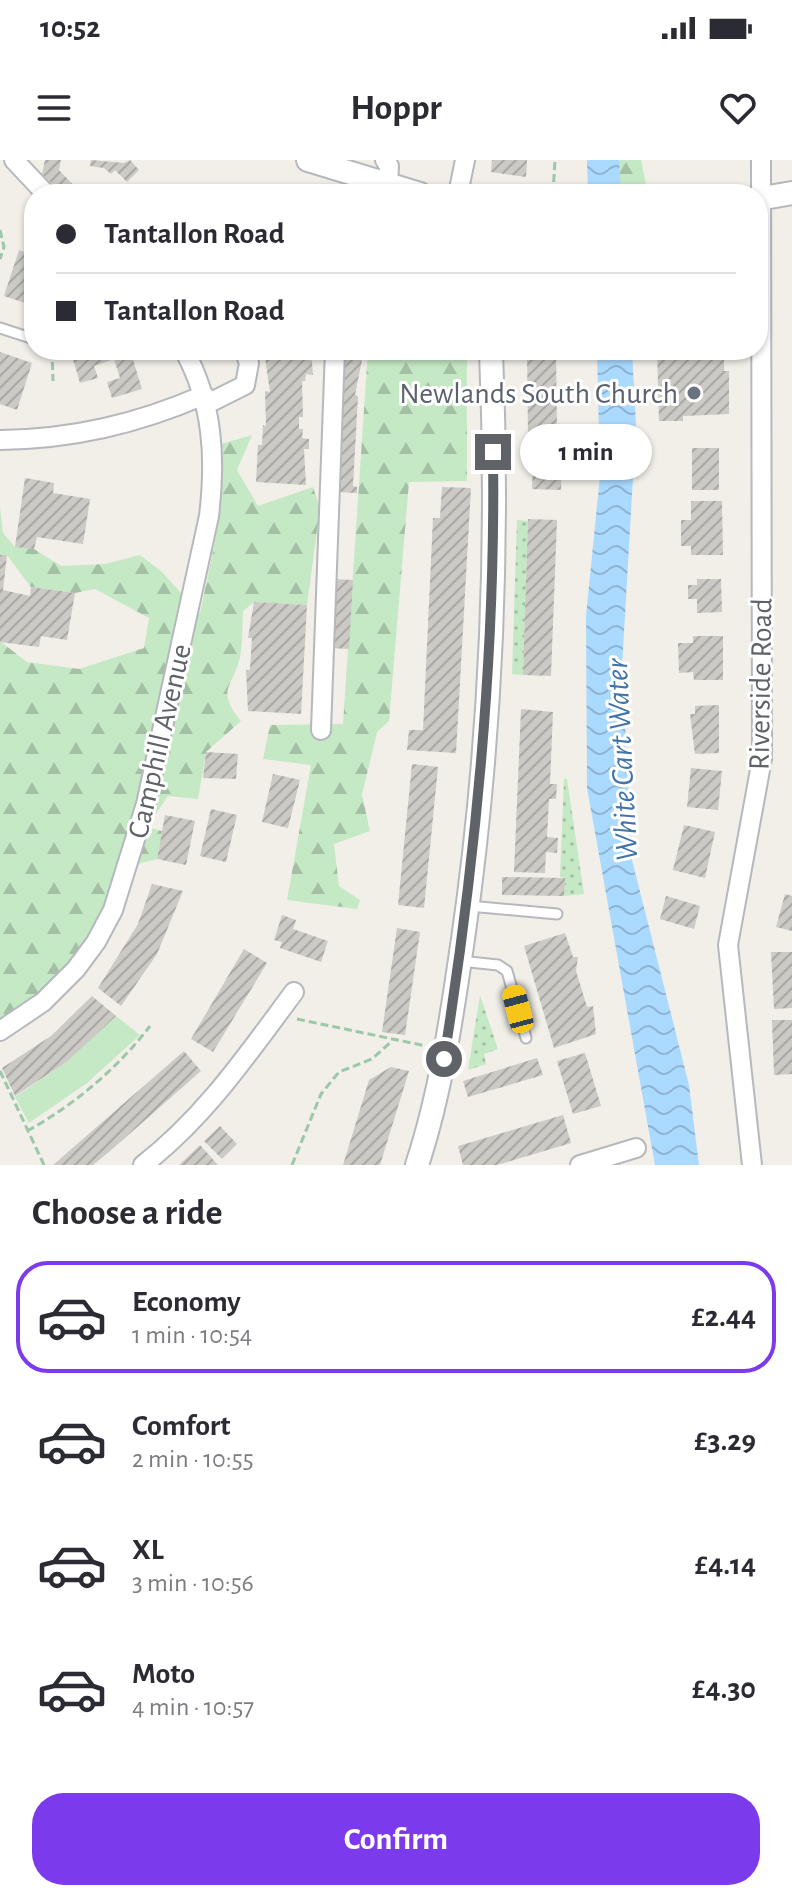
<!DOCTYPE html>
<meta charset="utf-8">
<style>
body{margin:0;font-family:"Alegreya Sans",sans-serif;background:#f2f2f3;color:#2b2b33;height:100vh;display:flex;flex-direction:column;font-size:30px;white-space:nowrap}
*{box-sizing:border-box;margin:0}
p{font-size:26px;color:#7c7c81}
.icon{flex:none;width:44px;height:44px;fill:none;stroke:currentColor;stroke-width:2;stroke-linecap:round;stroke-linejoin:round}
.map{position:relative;height:1005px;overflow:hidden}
.panel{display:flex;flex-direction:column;background:#fff;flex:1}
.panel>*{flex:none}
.hud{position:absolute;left:24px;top:24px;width:744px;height:176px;border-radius:32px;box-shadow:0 2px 6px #0004;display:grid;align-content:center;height:176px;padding:0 32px;background:#fff}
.end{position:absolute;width:36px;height:36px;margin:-18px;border:10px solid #5f6368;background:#fff;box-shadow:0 0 0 4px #fff}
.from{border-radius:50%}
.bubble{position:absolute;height:56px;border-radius:28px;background:#fff;box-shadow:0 2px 6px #0004;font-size:26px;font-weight:700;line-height:56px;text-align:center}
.car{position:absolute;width:24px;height:48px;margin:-24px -12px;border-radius:10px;box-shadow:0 0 6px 2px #0007;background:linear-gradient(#f5c518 24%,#345 0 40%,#f5c518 0 76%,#345 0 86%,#f5c518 0)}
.hud b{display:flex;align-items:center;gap:28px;height:76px;font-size:30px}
.hud b+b{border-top:2px solid #e1e1e2}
.hud i{width:20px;height:20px;background:#2b2b33}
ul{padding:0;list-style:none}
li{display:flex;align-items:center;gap:24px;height:112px;margin:0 16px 12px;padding:0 16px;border:4px solid transparent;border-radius:32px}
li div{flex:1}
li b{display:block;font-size:30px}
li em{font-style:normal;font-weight:700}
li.active{border-color:#7c3aed}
li>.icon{width:72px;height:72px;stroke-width:1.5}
h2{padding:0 32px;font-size:36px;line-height:96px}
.primary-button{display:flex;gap:16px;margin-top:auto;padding:16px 32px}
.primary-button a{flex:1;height:92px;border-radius:32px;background:#7c3aed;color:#fff;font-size:32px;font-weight:700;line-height:92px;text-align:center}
.status{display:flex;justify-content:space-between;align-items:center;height:56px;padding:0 40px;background:#fff;direction:ltr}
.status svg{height:22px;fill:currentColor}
header{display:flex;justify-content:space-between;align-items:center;height:104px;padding:0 32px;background:#fff;font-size:36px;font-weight:700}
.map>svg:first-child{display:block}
.grass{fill:url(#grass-dots)}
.forest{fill:url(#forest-firs)}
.garden{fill:#c5e8c5}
.water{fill:url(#water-waves)}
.building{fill:url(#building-hatch)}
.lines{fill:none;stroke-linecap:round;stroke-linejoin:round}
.service-casing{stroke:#b5b8bc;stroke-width:13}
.minor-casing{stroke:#b5b8bc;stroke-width:22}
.tertiary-casing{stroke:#b5b8bc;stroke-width:26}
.path{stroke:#9cc7a9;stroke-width:3;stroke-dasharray:8 4;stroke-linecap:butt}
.service{stroke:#fff;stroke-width:9}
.minor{stroke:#fff;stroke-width:18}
.tertiary{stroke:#fff;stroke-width:22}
.route{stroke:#5f6368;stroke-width:10}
.worship-dot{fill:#6b7280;stroke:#fff;stroke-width:3}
.labels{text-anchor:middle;stroke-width:6;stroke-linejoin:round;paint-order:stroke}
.worship-label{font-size:30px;fill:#5b616d;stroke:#fff;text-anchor:end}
.street-label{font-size:30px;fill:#5f6368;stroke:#fff}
.water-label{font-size:32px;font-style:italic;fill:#4174aa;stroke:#fff}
</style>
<div class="status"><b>10:52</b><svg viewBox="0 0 49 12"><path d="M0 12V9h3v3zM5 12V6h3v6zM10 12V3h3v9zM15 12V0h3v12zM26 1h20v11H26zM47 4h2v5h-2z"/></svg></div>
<header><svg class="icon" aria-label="menu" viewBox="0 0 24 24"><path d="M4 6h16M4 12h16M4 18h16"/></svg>Hoppr<svg class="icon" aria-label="heart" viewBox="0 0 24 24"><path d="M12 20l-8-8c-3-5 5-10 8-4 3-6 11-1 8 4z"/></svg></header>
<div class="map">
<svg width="792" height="1005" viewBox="0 0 792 1005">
<defs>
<pattern id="grass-dots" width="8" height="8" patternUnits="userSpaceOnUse" patternTransform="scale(2)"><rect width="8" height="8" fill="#c5e8c5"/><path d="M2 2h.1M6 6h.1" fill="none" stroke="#a3c0a4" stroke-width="1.8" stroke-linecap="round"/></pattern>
<pattern id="forest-firs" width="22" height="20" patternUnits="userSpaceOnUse" patternTransform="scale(2)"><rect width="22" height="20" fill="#c5e8c5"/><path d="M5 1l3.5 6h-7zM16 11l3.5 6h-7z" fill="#a3c0a4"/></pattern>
<pattern id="water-waves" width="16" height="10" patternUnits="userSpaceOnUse" patternTransform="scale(2)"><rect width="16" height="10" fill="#aadaff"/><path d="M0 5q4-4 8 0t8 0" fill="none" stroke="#8eb4d2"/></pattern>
<pattern id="building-hatch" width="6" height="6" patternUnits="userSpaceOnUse" patternTransform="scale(2)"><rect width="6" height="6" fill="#cccac5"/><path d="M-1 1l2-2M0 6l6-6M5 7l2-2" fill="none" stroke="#a9a8a4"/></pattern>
</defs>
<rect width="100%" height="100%" fill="#f1efe8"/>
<path class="grass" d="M517,360l11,1 -5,154 -11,-1z
M564,619h3l17,115 -20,2 1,-18 -5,-1z
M480,835l18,54 -14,5 2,10 -18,6z"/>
<path class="forest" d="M610,0h31l7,34h-31z
M368,190h99v131l-58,1 -20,239 -12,11 -15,63 8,36 -36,13 5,42 21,14 -3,9 -70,-9 24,-135 -48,-6 7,-34 73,-1z
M252,275l-15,35 21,36 55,-19 7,21 -13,97 -53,-3 -11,9c-1,15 0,31 -3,46 -7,31 -25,32 1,64l-35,31 -8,47 -30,-3 -21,31 15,4 -5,28 -32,8c-31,62 -58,122 -125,153v-397l1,19 26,20 52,7 65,-21 5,-30 -54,-29 -20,4 -44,-6 -24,-32h-7v-48l3,26 12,14 19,2 27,17 44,-2 35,-9 22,17 38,42 15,-73 6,-97z"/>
<path class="garden" d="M116,856l24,19 -53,48 -58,40 -14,-26 53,-36z"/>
<path class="water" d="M587,0h32l2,34h-33z
M597,190h35l4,75 -14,242 10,193 57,225 10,80h-44l-68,-377 -1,-172 14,-140z"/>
<path class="building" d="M45,0h16l-2,10 23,24h-20l-20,-20z
M91,0l33,3 6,-3 9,10 -12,12 -12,-12 -4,4 -7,-6 -14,-2z
M492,0h35l-1,17 -35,-5z
M19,90l15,6v50l-30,-10z
M91,190h39l12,39 -30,9 -5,-16 13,-4 -6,-19 -20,7 4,12 -18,5 -8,-27z
M264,190h47l2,25 -7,-1 -1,7h-3l1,36h-4v12h4l-1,9 7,1v10h-5l2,36 -50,-3 2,-37h4l1,-20 3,1 -1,-35 5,1z
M345,190h19l-9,45 3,1 -5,90 4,1v6l-22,-1z
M527,190h29l1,85 6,1 -2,54 -29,-1 2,-54 -6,-1z
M657,190h67v21h5v43l-46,2v5h-24z
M0,192l32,11 -15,47 -17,-6z
M692,288h27v42h-27z
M25,318l29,5 -1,10 37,6 -7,45 -46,-7 -3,12 -19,-2z
M442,327l29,1 -15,265 -49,-3 2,-20h14l10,-212h7z
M691,341h31l1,54h-32v-9h-10v-26h10z
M528,359l29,1 -6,156 -28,-1z
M0,395h7l-4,35 27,6 1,-9 44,6 -8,47 -26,-4 -2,11 -39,-5z
M335,419l18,1 -4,69 -18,-1z
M697,419h24l1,33 -25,1v-14h-9v-14h9z
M254,442l53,3 -6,109 -53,-3 -2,-41h4l2,-32h-4z
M693,476h30v44h-29l-1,-8 -14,1 -1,-30h15z
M719,545v48l-24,1 -5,-40h5v-8z
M521,549l32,3 -3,72h7l-1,15h-7l-2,38 11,1 -1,15 -11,-1 -1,21 -31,-1z
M206,592l32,2 -2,25 -33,-1z
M412,604l26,3 -14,141 -26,-3z
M691,608l31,3 -4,39 -31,-3z
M273,614l27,6 -12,48 -26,-6z
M211,649l26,6 -11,47 -26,-6z
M165,655l30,6 -9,44 -29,-6z
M684,665l31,7 -10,46 -32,-8z
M502,717l63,1 -1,18 -62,-1z
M152,724l31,7 -26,63 -36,52 -23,-18 40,-64z
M785,734l7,2v35l-16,-4z
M666,736l34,10 -6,23 -34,-10z
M282,755l14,5 -3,9 35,12 -7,21 -41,-14 2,-6 -8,-2z
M397,768l23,4 -15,103 -23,-3z
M565,773l8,24h5l-2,14 11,36 6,-1 3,28 -42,14 -30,-102z
M244,789l23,14 -54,89 -22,-13z
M771,792h21v56l-18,1z
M92,836l24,20 -48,45 -53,35 -13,-28 49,-32z
M772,860h20v54l-18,1z
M184,891l17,20 -91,80 -17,14h-40z
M585,893l16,53 -28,8 -16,-53z
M537,898l6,17 -75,22 -5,-16z
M391,907l18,4 -29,94h-37l26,-85z
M563,955l8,28 -74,22h-34l-5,-19z
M220,966l17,18 -15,15 -18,-18z
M200,985l18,20h-39z"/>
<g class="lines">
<g class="service-casing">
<path id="service" d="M0,168l34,11
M469,746l88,8
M460,801l38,4 9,6 19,67"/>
</g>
<g class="minor-casing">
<path id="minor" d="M14,0l32,34
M385,0l4,6 -1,18
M458,34l7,-34
M207,244l38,-19 4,-22 -5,-13
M0,280c73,-1 137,-16 204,-45
M321,570l14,-380
M0,871l43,-29 33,-33 20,-27 17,-32 33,-106 63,-288c7,-59 4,-113 -25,-166
M143,1005c62,-48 104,-110 151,-173
M580,1005l56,-17
M752,1005l-24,-220 34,-186 -1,-599"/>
</g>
<g class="tertiary-casing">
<path id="tertiary" d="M308,0l112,34
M758,39l34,-6
M417,1005c24,-73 35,-150 46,-226 28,-194 36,-394 28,-589"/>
</g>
<path class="path" d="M553,34l2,-34
M0,70l4,17 -4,12
M52,190l1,31
M297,859l129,27
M0,911l44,94
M27,971c46,-25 91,-63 123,-105
M292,1005l29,-71 18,-22 33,-13 20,-18"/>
<use href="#service" class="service"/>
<use href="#minor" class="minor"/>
<use href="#tertiary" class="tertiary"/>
</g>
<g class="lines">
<path class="route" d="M444,899c32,-201 52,-403 49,-607"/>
</g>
<circle class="worship-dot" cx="694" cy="233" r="8"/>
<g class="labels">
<g class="worship-label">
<text x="678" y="243">Newlands South Church</text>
</g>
<g class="street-label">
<text transform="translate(760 524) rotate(-89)" y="10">Riverside Road</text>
<text transform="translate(159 581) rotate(-77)" y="10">Camphill Avenue</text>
</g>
<g class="water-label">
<text transform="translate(621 600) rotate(-93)" y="11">White Cart Water</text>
</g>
</g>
</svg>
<i class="end from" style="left:444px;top:899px"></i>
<i class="end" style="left:493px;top:292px"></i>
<div class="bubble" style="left:520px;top:264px;width:132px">1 min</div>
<i class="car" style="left:518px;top:849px;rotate:345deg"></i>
<div class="hud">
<b><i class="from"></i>Tantallon Road</b>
<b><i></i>Tantallon Road</b>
</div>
</div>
<section class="panel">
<h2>Choose a ride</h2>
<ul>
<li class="active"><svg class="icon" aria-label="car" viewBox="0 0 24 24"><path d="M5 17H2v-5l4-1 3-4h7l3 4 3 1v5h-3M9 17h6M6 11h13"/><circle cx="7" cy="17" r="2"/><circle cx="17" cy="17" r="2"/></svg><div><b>Economy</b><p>1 min · 10:54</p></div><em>£2.44</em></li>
<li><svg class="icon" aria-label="car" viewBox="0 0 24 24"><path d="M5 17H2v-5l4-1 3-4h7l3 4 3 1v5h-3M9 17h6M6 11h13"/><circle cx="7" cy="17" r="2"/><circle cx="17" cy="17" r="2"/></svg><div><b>Comfort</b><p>2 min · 10:55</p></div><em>£3.29</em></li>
<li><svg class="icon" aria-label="car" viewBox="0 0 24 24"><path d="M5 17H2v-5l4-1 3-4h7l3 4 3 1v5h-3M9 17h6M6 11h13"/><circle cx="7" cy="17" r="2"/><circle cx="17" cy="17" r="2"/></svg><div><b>XL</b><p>3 min · 10:56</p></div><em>£4.14</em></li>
<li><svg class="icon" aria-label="car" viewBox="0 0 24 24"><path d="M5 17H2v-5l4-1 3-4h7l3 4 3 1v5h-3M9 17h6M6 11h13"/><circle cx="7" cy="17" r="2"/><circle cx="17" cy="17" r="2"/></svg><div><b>Moto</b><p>4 min · 10:57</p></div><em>£4.30</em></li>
</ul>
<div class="primary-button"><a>Confirm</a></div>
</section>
